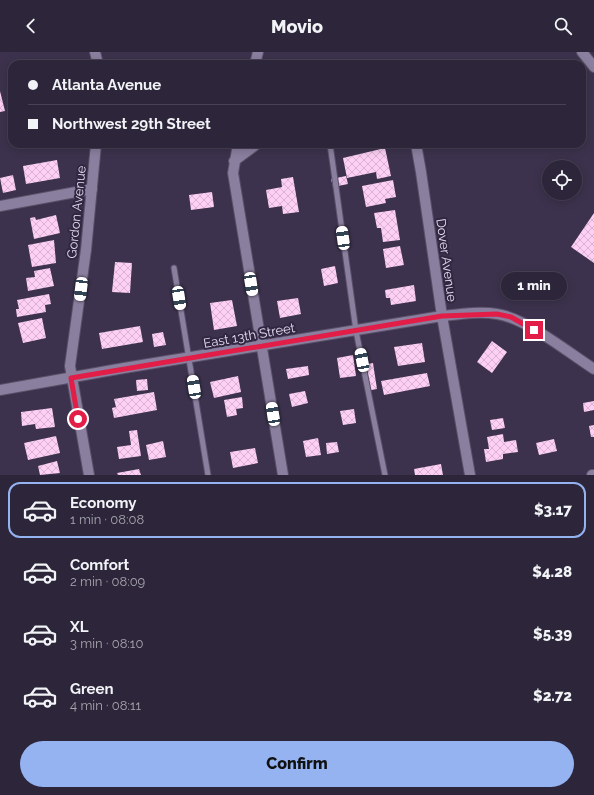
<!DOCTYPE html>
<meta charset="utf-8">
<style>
body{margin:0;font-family:Raleway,sans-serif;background:#393245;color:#f1f3f6;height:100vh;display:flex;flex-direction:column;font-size:15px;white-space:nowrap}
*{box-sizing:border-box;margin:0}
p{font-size:13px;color:#a7a5af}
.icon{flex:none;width:22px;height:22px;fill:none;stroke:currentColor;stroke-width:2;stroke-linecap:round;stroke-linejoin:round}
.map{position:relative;height:423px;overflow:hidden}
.drawer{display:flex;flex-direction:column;background:#2d263a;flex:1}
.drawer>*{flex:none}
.banner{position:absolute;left:8px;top:8px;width:578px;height:88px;border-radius:12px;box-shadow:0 2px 10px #0003,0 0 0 1px #484354;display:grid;align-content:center;height:88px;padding:0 20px;background:#2d263a}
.tools{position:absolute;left:542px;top:108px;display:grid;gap:8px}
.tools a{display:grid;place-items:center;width:40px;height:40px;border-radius:50%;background:#2d263a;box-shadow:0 2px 10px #0003,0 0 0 1px #484354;font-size:20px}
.end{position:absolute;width:18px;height:18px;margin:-9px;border:5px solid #e11d48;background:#fff;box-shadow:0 0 0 2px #fff}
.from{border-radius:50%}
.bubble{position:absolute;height:28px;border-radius:14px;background:#2d263a;box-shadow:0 2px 10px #0003,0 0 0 1px #484354;font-size:13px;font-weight:800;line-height:28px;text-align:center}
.car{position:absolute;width:12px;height:24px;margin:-12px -6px;border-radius:5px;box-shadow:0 0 3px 1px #0007;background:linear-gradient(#fff 24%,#345 0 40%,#fff 0 76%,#345 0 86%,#fff 0)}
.banner b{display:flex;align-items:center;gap:14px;height:38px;font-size:15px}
.banner b+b{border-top:1px solid #484354}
.banner i{width:10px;height:10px;background:#f1f3f6}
ul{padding:7px 0 0;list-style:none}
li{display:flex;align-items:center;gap:12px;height:56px;margin:0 8px 6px;padding:0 12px;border:2px solid transparent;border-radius:12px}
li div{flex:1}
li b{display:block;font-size:15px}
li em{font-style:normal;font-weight:800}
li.selected{border-color:#95b2f1}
li>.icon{width:36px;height:36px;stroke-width:1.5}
.button{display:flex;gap:8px;margin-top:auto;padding:8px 20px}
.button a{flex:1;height:46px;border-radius:24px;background:#95b2f1;color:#111;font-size:16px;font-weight:800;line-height:46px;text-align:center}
header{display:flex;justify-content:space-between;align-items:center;height:52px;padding:0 20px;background:#2d263a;font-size:18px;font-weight:800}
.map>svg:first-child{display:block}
.building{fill:url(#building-cross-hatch)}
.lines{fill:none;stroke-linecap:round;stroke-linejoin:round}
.service-casing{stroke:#5a5068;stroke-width:7}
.minor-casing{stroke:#5a5068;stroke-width:12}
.tertiary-casing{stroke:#5a5068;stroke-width:12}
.service{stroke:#8b7f9f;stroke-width:5}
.minor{stroke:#8b7f9f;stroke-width:10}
.tertiary{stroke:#8b7f9f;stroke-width:10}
.route{stroke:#e11d48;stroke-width:5}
.labels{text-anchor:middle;stroke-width:4;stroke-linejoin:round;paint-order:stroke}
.street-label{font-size:13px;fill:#e6dff1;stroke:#322743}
</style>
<header><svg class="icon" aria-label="back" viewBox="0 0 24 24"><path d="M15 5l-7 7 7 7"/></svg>Movio<svg class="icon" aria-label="search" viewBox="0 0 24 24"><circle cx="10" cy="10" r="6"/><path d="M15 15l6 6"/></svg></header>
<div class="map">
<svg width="594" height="423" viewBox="0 0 594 423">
<defs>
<pattern id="building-cross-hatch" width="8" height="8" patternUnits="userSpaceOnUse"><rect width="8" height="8" fill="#fdcff4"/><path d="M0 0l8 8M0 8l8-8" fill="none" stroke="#d8b3d2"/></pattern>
</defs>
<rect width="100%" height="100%" fill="#3c324d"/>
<path class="building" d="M0,39l5,20 -5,1z
M385,96l6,28 -14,3 -1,-7 -29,6 -4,-20z
M57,108l3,18 -34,6 -3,-18z
M13,123l3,15 -13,3 -3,-15z
M346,124l2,8 -15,3 -2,-8z
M293,125l6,35 -16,2 -1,-8 -13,2 -3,-18 16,-3 -1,-8z
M393,128l3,17 -11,2 1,4 -20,4 -4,-21z
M212,140l2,15 -23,3 -2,-15z
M395,158l5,30 -17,2 -2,-14h-4l-3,-15z
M594,161v50l-23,-16z
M56,163l4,18 -26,6 -4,-21 5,-1 1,3z
M54,188l2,23 -24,4 -4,-22z
M400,194l4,19 -18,3 -3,-19z
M115,210l17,1 -2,30 -18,-1z
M335,214l3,17 -14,3 -3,-17z
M50,216l4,18 -26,5 -2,-13 9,-1 -1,-6z
M414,233l2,16 -25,4 -1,-7h-4l-1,-8z
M49,242l2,10 -6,1 1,7 -29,5 -1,-8h3l-2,-9z
M298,246l3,16 -21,4 -3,-17z
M232,248l5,26 -23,4 -4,-27z
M42,266l4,20 -23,5 -5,-20z
M140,274l3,16 -41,7 -3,-16z
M163,280l3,13 -12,2 -2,-13z
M492,289l15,11 -15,21 -15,-11z
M422,291l3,19 -27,4 -4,-19z
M353,303l3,21 -16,2 -3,-20z
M373,311l4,26 -11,2 -4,-26z
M308,314l1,9 -21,4 -2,-10z
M427,321l3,13 -46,9 -3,-14z
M238,324l3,16 -27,6 -4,-16z
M147,327l1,11 -11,1 -1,-11z
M305,339l3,12 -16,4 -3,-13z
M154,340l3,18 -43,8 -2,-10 4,-1 -2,-8z
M242,345l1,11 -7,1 1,6 -10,2 -3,-17z
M594,349v9l-10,2 -1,-9z
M52,356l3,19 -19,2 -1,-5 -13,2 -1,-14z
M354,357l2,14 -13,2 -3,-14z
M503,366l2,10 -13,2 -2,-10z
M594,373v12h-3l-2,-11z
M137,378l4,26 -22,3 -2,-12 14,-2 -2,-14z
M503,382l1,8 12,-2 2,12 -15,2v5l-17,3 -2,-13h5l-2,-12z
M56,384l4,17 -32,7 -4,-17z
M318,386l3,17 -15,2 -3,-16z
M554,387l3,12 -18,4 -3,-12z
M163,389l3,16 -17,3 -3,-15z
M337,390l2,10 -12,2 -1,-11z
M255,396l3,15 -25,5 -3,-16z
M57,409l3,12 -20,2 -2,-9z
M441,412l2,11h-28l-1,-6z
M139,417l2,6h-23l-1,-2z"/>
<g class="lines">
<g class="service-casing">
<path id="service" d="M330,92l26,187 29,144
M174,216l34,207"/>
</g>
<g class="minor-casing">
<path id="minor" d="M582,0l12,15
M255,12l3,-12
M238,92l-5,29 50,302
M416,92l5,28 21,144 28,159
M234,109l23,-17
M0,154l92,-17
M0,338l124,-22 318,-52c18,-2 37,-5 55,-2 29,4 72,39 97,55
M592,423h2"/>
</g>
<g class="tertiary-casing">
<path id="tertiary" d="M95,0l3,12
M89,423l-19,-109 16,-116 10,-106"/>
</g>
<use href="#service" class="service"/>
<use href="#minor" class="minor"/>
<use href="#tertiary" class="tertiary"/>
</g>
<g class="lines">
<path class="route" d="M78,367l-7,-41 371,-62 55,-2 14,3 23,13"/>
</g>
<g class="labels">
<g class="street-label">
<text transform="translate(76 160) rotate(-84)" y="5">Gordon Avenue</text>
<text transform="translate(447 208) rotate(82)" y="5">Dover Avenue</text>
<text transform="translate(249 283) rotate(-10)" y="5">East 13th Street</text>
</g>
</g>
</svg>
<div class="tools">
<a><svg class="icon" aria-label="locate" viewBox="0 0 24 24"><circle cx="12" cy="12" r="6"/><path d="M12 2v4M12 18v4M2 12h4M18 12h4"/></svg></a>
</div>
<i class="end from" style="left:78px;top:367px"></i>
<i class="end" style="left:534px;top:278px"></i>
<div class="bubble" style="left:501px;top:220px;width:66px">1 min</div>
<i class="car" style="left:343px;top:186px;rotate:352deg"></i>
<i class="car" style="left:251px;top:232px;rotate:171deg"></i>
<i class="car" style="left:81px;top:237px;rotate:187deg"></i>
<i class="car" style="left:179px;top:246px;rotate:171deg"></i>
<i class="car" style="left:362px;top:308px;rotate:349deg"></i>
<i class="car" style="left:194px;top:335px;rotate:351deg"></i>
<i class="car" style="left:273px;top:362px;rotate:351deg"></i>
<div class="banner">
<b><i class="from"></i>Atlanta Avenue</b>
<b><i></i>Northwest 29th Street</b>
</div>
</div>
<section class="drawer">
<ul>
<li class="selected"><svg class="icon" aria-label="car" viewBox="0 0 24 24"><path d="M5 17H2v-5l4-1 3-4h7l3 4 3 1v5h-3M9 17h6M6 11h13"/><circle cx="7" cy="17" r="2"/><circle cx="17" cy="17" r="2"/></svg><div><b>Economy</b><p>1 min · 08:08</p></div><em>$3.17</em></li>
<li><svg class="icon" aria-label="car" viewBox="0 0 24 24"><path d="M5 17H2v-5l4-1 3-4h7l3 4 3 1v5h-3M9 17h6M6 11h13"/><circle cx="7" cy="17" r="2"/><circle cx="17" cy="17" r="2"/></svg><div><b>Comfort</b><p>2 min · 08:09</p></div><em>$4.28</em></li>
<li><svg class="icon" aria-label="car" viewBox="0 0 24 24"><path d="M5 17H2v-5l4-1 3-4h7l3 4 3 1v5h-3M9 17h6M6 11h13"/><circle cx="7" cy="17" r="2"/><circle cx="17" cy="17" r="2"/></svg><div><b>XL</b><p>3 min · 08:10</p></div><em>$5.39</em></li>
<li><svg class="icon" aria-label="car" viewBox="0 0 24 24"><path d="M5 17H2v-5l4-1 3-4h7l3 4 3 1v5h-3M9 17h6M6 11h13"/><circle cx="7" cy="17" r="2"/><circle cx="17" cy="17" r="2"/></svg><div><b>Green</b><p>4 min · 08:11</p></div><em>$2.72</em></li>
</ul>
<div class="button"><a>Confirm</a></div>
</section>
